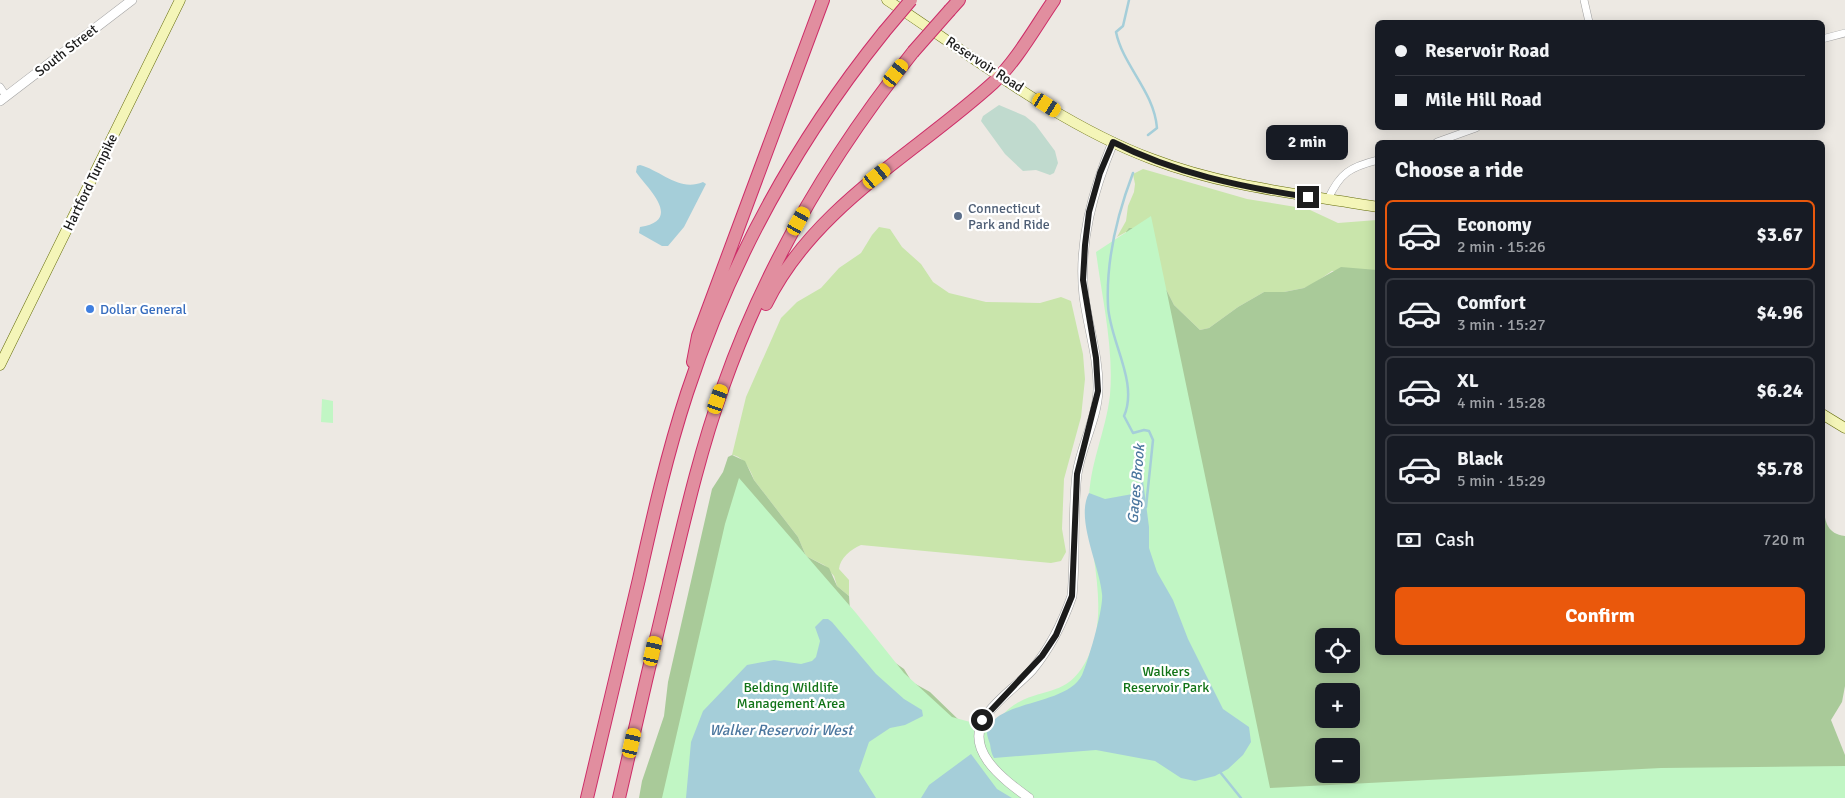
<!DOCTYPE html>
<meta charset="utf-8">
<style>
body{margin:0;font-family:Signika,sans-serif;background:#20242c;color:#f1f3f6;height:100vh;display:flex;flex-direction:column;font-size:19px;white-space:nowrap}
*{box-sizing:border-box;margin:0}
p{font-size:16px;color:#9ea1a6}
.icon{flex:none;width:28px;height:28px;fill:none;stroke:currentColor;stroke-width:2;stroke-linecap:round;stroke-linejoin:round}
.map{position:relative;flex:1;overflow:hidden}
.panel{position:absolute;left:1375px;top:140px;width:450px;height:515px;display:flex;flex-direction:column;background:#171b24;border-radius:8px;box-shadow:0 2px 12px #0003}
.panel>*{flex:none}
.banner{position:absolute;left:1375px;top:20px;width:450px;height:110px;border-radius:8px;box-shadow:0 2px 12px #0003;display:grid;align-content:center;height:110px;padding:0 20px;background:#171b24}
.fabs{position:absolute;left:1315px;top:628px;display:grid;gap:10px}
.fabs a{display:grid;place-items:center;width:45px;height:45px;border-radius:8px;background:#171b24;box-shadow:0 2px 12px #0003;font-size:25px}
.end{position:absolute;width:22px;height:22px;margin:-11px;border:6px solid #1c1c1c;background:#fff;box-shadow:0 0 0 2px #fff}
.from{border-radius:50%}
.bubble{position:absolute;height:35px;border-radius:8px;background:#171b24;box-shadow:0 2px 12px #0003;font-size:16px;font-weight:700;line-height:35px;text-align:center}
.car{position:absolute;width:15px;height:30px;margin:-15px -8px;border-radius:6px;box-shadow:0 0 4px 1px #0007;background:linear-gradient(#f5c518 24%,#345 0 40%,#f5c518 0 76%,#345 0 86%,#f5c518 0)}
.banner b{display:flex;align-items:center;gap:18px;height:48px;font-size:19px}
.banner b+b{border-top:1px solid #363941}
.banner i{width:12px;height:12px;background:#f1f3f6}
ul{padding:0;list-style:none}
li{display:flex;align-items:center;gap:15px;height:70px;margin:0 10px 8px;padding:0 10px;border:2px solid #363941;border-radius:8px}
li div{flex:1}
li b{display:block;font-size:19px}
li em{font-style:normal;font-weight:700}
li.selected{border-color:#ea580c}
li>.icon{width:45px;height:45px;stroke-width:1.5}
h2{padding:0 20px;font-size:22px;line-height:60px}
.pay{display:flex;align-items:center;gap:12px;height:55px;padding:0 20px;font-size:19px}
.pay p{margin-inline-start:auto}
.primary-button{display:flex;gap:10px;margin-top:auto;padding:10px 20px}
.primary-button a{flex:1;height:58px;border-radius:8px;background:#ea580c;color:#fff;font-size:20px;font-weight:700;line-height:58px;text-align:center}
.map>svg:first-child{display:block}
.grass{fill:#c9e5ab}
.forest{fill:#a9ca99;fill-rule:evenodd}
.wetland{fill:#c0dace}
.park{fill:#c1f6c4}
.water{fill:#a5ced9}
.lines{fill:none;stroke-linecap:round;stroke-linejoin:round}
.stream{stroke:#a5ced9;stroke-width:2.5}
.minor-casing{stroke:#a3a3a3;stroke-width:8}
.tertiary-casing{stroke:#a3a3a3;stroke-width:10}
.secondary-casing{stroke:#646c0b;stroke-width:11}
.motorway-casing{stroke:#cd2d68;stroke-width:14}
.minor{stroke:#fff;stroke-width:7}
.tertiary{stroke:#fff;stroke-width:9}
.secondary{stroke:#f4f5b8;stroke-width:10}
.motorway{stroke:#e18e9f;stroke-width:12}
.motorway-bridge-casing{stroke:#cd2d68;stroke-width:14;stroke-linecap:butt}
.motorway-bridge{stroke:#e18e9f;stroke-width:12}
.route{stroke:#1c1c1c;stroke-width:6}
.service-dot{fill:#5c6f8a;stroke:#fff;stroke-width:2}
.shop-dot{fill:#3f7fe0;stroke:#fff;stroke-width:2}
.labels{text-anchor:middle;stroke-width:4.5;stroke-linejoin:round;paint-order:stroke}
.street-label{font-size:14px;fill:#1c1c1c;stroke:#fff}
.service-label{font-size:14px;fill:#4e5e75;stroke:#fff;text-anchor:start}
.shop-label{font-size:14px;fill:#366cbe;stroke:#fff;text-anchor:start}
.park-label{font-size:14px;fill:#117317;stroke:#fff}
.water-label{font-size:15px;font-style:italic;fill:#4c779f;stroke:#fff}
</style>
<div class="map">
<svg width="1845" height="798" viewBox="0 0 1845 798">
<rect width="100%" height="100%" fill="#ede9e3"/>
<path class="grass" d="M1143,169l104,30 61,10 30,14 39,-3v50l-45,1 -19,13 -9,4 -20,4h-20l-26,15 -29,21 -9,2 -26,-25 -7,-14 -13,-16 -28,-43 -9,5 9,-16 2,-15 6,-14 1,-8 -2,-10z
M879,227l11,2 12,18 19,17 12,18 16,11 37,9 54,1 21,-6 10,4 12,53 2,25 -4,38 -17,62 -2,50 4,23 -5,9 -10,2 -190,-18c-10,4 -21,13 -22,24l10,11v16l-12,-10 -3,-10 -10,-11 -18,-9 -8,-19 -44,-57c-3,-10 -11,-24 -22,-25l14,-58 35,-79 16,-16 24,-14 18,-20 22,-15 11,-18z"/>
<path class="forest" d="M1129,228h5l20,47 13,16 7,14 26,25 9,-2 29,-21 26,-15h20l20,-4 37,-21 36,3 1,382h444l1,-159c2,19 -2,40 22,43v150l-3,16 -11,18 14,35v43h-801l52,-48 30,-518zM1324,636h27v28h-27zM1324,691h27v28h-27zM1324,746h27v28h-27z
M732,455l13,6 9,19 44,57 8,19 23,12 8,18 12,10 1,15 37,46 17,12 8,13 18,10 34,33 -278,73h-47l3,-17 22,-65 4,-34 44,-193 11,-17 5,-15z"/>
<path class="wetland" d="M999,105l26,11 10,8 20,27 3,12 -4,10 -4,2 -14,-5 -13,1 -18,-17 -24,-33 2,-5z"/>
<path class="park" d="M1151,216l119,572 391,-20 184,-2v32h-1183l63,-274 14,-46 117,135 48,60 48,44 40,11c8,-10 15,-20 27,-26 26,-14 48,-7 66,-39 28,-50 3,-108 4,-161 0,-37 17,-71 21,-107 4,-47 -8,-97 -14,-143z
M322,399l11,2v22l-12,-1z"/>
<path class="water" d="M640,165c22,6 39,27 63,17l3,2 -22,43 -16,19h-6l-23,-13 1,-6c45,-7 5,-41 -4,-55l1,-6z
M1143,481l6,46v21l8,24 16,28 15,39 35,70 26,18 2,15 -8,13 -15,14 -13,7 -20,5 -14,-3 -26,-17 -59,-11 -102,8c-3,-6 -3,-8 -4,-14 -1,-3 -3,-8 -3,-11 6,-34 79,-26 95,-58 6,-13 22,-67 20,-81 -2,-27 -27,-75 -13,-101l16,6 33,-6 2,-9z
M823,619h5l4,3 44,52 28,25 18,11 1,6 -18,9 -15,3 -21,14 -10,29 17,27h-190l5,-56 12,-31 44,-46 27,-5 27,4 11,-3 4,-4 4,-16 -5,-14z
M971,754l26,35 15,9h-91l8,-13z"/>
<g class="lines">
<path class="stream" d="M1129,0l-6,26 -7,6c7,34 38,59 41,96l-9,7
M1133,173c-16,42 -27,87 -25,132 1,35 31,77 16,111l9,17 11,-3 5,1 4,9 -7,67
M1220,772l21,26"/>
<g class="minor-casing">
<path id="minor" d="M1584,0l5,22
M1822,39l23,-6
M0,87l6,9
M1437,142l39,-14
M1328,199c12,-26 22,-32 50,-39"/>
</g>
<g class="tertiary-casing">
<path id="tertiary" d="M0,101l132,-101
M1029,798c-26,-19 -69,-50 -41,-85 12,-16 30,-28 44,-43 18,-22 31,-48 40,-74 4,-41 0,-82 5,-122 4,-28 20,-55 21,-84 1,-32 -10,-62 -14,-94 -6,-54 9,-105 29,-154"/>
</g>
<g class="secondary-casing">
<path id="secondary" d="M887,0c84,55 171,124 265,159 73,28 149,35 226,48
M0,365l180,-365
M1822,414l23,14"/>
</g>
<g class="motorway-casing">
<path id="motorway" d="M950,10l9,-10
M766,304c48,-98 149,-150 227,-221 23,-21 43,-57 61,-83
M693,362l5,-26 125,-336
M587,798c17,-73 35,-146 52,-219 14,-63 28,-125 48,-186 43,-131 110,-253 197,-361
M619,798c16,-71 33,-143 50,-214 16,-67 31,-133 54,-197 43,-122 110,-235 190,-335"/>
</g>
<use href="#minor" class="minor"/>
<use href="#tertiary" class="tertiary"/>
<use href="#secondary" class="secondary"/>
<use href="#motorway" class="motorway"/>
<g class="motorway-bridge-casing">
<path id="motorway-bridge" d="M884,32l27,-32
M913,52l37,-42"/>
</g>
<use href="#motorway-bridge" class="motorway-bridge"/>
</g>
<g class="lines">
<path class="route" d="M982,720l60,-64 14,-21 16,-39 5,-122 21,-83 -2,-33 -13,-78 2,-35 4,-33 11,-39 13,-31c61,31 128,45 195,55"/>
</g>
<circle class="service-dot" cx="958" cy="216" r="5"/>
<circle class="shop-dot" cx="90" cy="309" r="5"/>
<g class="labels">
<g class="street-label">
<text transform="translate(66 50) rotate(-38)" y="5">South Street</text>
<text transform="translate(985 64) rotate(33)" y="5">Reservoir Road</text>
<text transform="translate(90 182) rotate(-64)" y="5">Hartford Turnpike</text>
</g>
<g class="service-label">
<text x="968" y="213">Connecticut<tspan x="968" dy="16">Park and Ride</tspan></text>
</g>
<g class="shop-label">
<text x="100" y="314">Dollar General</text>
</g>
<g class="park-label">
<text x="1166" y="676">Walkers<tspan x="1166" dy="16">Reservoir Park</tspan></text>
<text x="791" y="692">Belding Wildlife<tspan x="791" dy="16">Management Area</tspan></text>
</g>
<g class="water-label">
<text transform="translate(1136 484) rotate(-85)" y="5">Gages Brook</text>
<text x="781" y="735">Walker Reservoir West</text>
</g>
</g>
</svg>
<div class="fabs">
<a><svg class="icon" aria-label="locate" viewBox="0 0 24 24"><circle cx="12" cy="12" r="6"/><path d="M12 2v4M12 18v4M2 12h4M18 12h4"/></svg></a>
<a>+</a>
<a>−</a>
</div>
<i class="end from" style="left:982px;top:720px"></i>
<i class="end" style="left:1308px;top:197px"></i>
<div class="bubble" style="left:1266px;top:125px;width:82px">2 min</div>
<i class="car" style="left:896px;top:73px;rotate:38deg"></i>
<i class="car" style="left:1047px;top:105px;rotate:122deg"></i>
<i class="car" style="left:877px;top:176px;rotate:51deg"></i>
<i class="car" style="left:799px;top:221px;rotate:29deg"></i>
<i class="car" style="left:718px;top:399px;rotate:19deg"></i>
<i class="car" style="left:653px;top:651px;rotate:13deg"></i>
<i class="car" style="left:632px;top:743px;rotate:13deg"></i>
<div class="banner">
<b><i class="from"></i>Reservoir Road</b>
<b><i></i>Mile Hill Road</b>
</div>
<section class="panel">
<h2>Choose a ride</h2>
<ul>
<li class="selected"><svg class="icon" aria-label="car" viewBox="0 0 24 24"><path d="M5 17H2v-5l4-1 3-4h7l3 4 3 1v5h-3M9 17h6M6 11h13"/><circle cx="7" cy="17" r="2"/><circle cx="17" cy="17" r="2"/></svg><div><b>Economy</b><p>2 min · 15:26</p></div><em>$3.67</em></li>
<li><svg class="icon" aria-label="car" viewBox="0 0 24 24"><path d="M5 17H2v-5l4-1 3-4h7l3 4 3 1v5h-3M9 17h6M6 11h13"/><circle cx="7" cy="17" r="2"/><circle cx="17" cy="17" r="2"/></svg><div><b>Comfort</b><p>3 min · 15:27</p></div><em>$4.96</em></li>
<li><svg class="icon" aria-label="car" viewBox="0 0 24 24"><path d="M5 17H2v-5l4-1 3-4h7l3 4 3 1v5h-3M9 17h6M6 11h13"/><circle cx="7" cy="17" r="2"/><circle cx="17" cy="17" r="2"/></svg><div><b>XL</b><p>4 min · 15:28</p></div><em>$6.24</em></li>
<li><svg class="icon" aria-label="car" viewBox="0 0 24 24"><path d="M5 17H2v-5l4-1 3-4h7l3 4 3 1v5h-3M9 17h6M6 11h13"/><circle cx="7" cy="17" r="2"/><circle cx="17" cy="17" r="2"/></svg><div><b>Black</b><p>5 min · 15:29</p></div><em>$5.78</em></li>
</ul>
<div class="pay"><svg class="icon" aria-label="cash" viewBox="0 0 24 24"><path d="M3 7h18v10H3z"/><circle cx="12" cy="12" r="2"/></svg>Cash<p>720 m</p></div>
<div class="primary-button"><a>Confirm</a></div>
</section>
</div>
